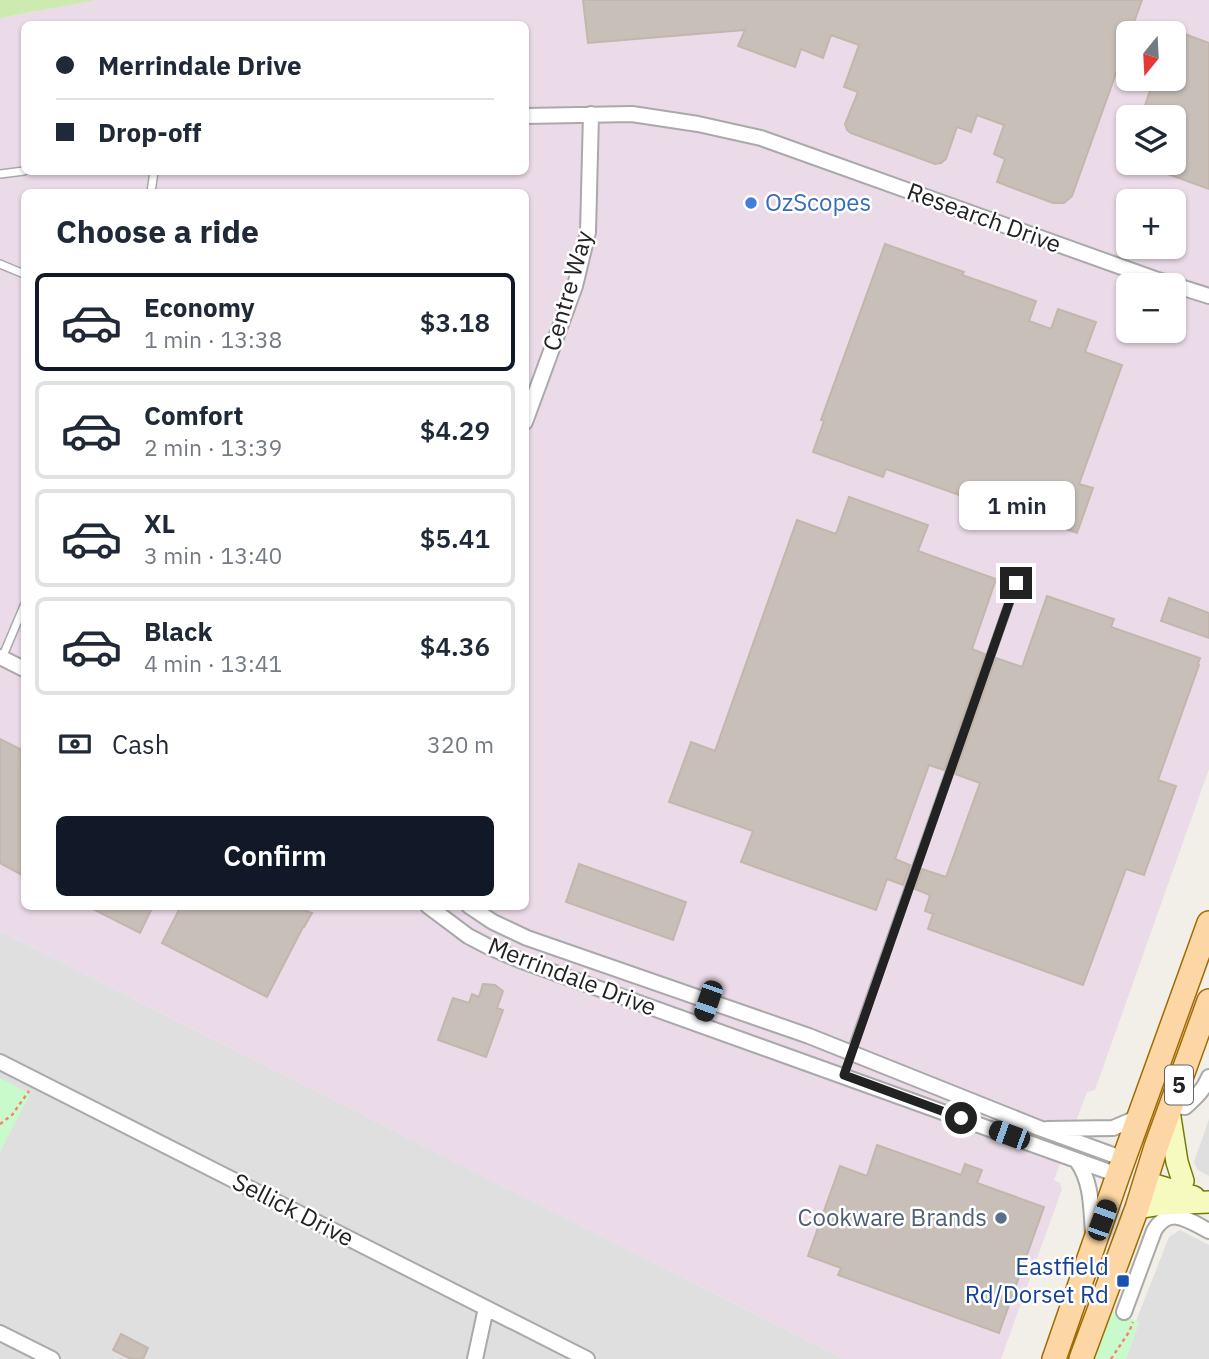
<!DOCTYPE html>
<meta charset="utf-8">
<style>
body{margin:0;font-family:"IBM Plex Sans",sans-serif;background:#f6f6f7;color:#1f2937;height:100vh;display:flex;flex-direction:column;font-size:26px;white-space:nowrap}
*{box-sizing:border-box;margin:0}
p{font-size:23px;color:#747a83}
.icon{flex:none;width:38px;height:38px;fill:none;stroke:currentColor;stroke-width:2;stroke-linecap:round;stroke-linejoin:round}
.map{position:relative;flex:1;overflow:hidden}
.side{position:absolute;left:21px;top:189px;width:508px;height:721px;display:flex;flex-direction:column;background:#fff;border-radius:10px;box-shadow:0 2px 5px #0004}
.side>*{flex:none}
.hud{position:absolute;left:21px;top:21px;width:508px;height:154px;border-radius:10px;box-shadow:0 2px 5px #0004;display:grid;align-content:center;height:154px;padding:0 35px;background:#fff}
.needle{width:46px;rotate:198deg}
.tools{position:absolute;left:1116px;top:21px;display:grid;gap:14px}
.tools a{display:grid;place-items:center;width:70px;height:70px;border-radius:10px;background:#fff;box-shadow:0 2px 5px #0004;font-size:35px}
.end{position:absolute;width:32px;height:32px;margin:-16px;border:9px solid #222;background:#fff;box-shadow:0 0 0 4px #fff}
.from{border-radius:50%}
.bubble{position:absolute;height:49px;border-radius:10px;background:#fff;box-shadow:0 2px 5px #0004;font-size:23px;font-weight:600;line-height:49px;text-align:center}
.car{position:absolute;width:21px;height:42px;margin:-21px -10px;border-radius:9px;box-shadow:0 0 5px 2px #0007;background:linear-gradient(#222 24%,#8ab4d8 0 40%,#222 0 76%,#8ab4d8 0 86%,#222 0)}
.hud b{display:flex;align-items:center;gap:24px;height:66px;font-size:26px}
.hud b+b{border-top:2px solid #e0e1e3}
.hud i{width:18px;height:18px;background:#1f2937}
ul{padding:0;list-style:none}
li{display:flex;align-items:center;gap:21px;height:98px;margin:0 14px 10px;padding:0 21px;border:4px solid #e0e1e3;border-radius:10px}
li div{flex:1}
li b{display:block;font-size:26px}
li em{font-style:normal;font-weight:600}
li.current{border-color:#111827}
li>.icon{width:63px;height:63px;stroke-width:1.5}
h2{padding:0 35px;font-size:32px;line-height:84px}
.pay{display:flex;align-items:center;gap:18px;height:77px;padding:0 35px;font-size:26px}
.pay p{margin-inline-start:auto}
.primary-button{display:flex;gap:14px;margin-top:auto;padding:14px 35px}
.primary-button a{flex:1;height:80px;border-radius:10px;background:#111827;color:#fff;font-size:28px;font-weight:600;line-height:80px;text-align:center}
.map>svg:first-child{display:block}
.residential{fill:#e0dfdf}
.industrial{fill:#ebdbe8;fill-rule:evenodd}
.grass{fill:#cdebb0}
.park{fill:#c8facc}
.building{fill:#c7bfb8;stroke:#c4b6ab;stroke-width:2}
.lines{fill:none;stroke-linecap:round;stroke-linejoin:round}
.lane-casing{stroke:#a9a9a9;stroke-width:10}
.street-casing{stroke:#a9a9a9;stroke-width:18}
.secondary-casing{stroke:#707d05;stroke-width:24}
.primary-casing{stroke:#a06b00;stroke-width:26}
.path{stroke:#fa8072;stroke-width:2.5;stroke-dasharray:3.5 3.5;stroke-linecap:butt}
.lane{stroke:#fff;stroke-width:7}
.street{stroke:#fff;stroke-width:14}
.secondary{stroke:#f7fabf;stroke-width:21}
.primary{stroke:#fcd6a4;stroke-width:23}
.route{stroke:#222;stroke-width:9}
.shop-dot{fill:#3f7fe0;stroke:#fff;stroke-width:2.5}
.service-dot{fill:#5c6f8a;stroke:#fff;stroke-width:2.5}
.transit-dot{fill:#1a4fb4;stroke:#fff;stroke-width:2.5}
.labels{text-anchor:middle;stroke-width:5;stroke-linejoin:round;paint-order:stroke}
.shield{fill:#fff;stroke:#646464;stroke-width:2}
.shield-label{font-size:23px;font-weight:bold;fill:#222}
.shop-label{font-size:24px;fill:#366cbe;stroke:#fff;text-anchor:start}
.street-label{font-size:24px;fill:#222;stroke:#fff}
.service-label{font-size:24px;fill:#4e5e75;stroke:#fff;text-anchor:end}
.transit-label{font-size:24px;fill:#164399;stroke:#fff;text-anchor:end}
</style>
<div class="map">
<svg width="1209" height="1359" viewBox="0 0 1209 1359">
<rect width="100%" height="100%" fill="#f2efe9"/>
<path class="residential" d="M0,931l844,428h-844z
M1209,1119v57l-11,-6 -4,-8z
M1180,1230l29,15v114h-83l13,-37 -3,-1 33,-84z"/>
<path class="industrial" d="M97,0h1112v769l-114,321 -8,2 -33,88 6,3 2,6 -61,170h-157l-844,-428v-913zM24,24h501v148h-501zM1129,33h45v46h-45zM1129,117h45v46h-45zM24,192h501v714h-501zM1129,201h45v46h-45zM1129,285h45v46h-45z"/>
<path class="grass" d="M0,0h97l-97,18z"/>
<path class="park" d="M0,1078l30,16 -30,58z
M1112,1311l27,11 -13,37h-32z"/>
<path class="building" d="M583,0h559l-12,33h-1v4l-57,159 -8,7h-11l-56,-21 8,-23 -11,-5 10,-29 -27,-10 -6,17 -14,-5 -11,32 -5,4 -6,1 -84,-31 -4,-3 -2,-6 13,-32 -14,-5 15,-42 -28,-10 -8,23 -22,-9 -6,18 -57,-21 7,-16 -157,13z
M1174,30l35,13v146l-69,-25v-1h34v-46h-33l13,-38h20z
M885,244l79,28 -2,3 74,26 -7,20 22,8 7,-20 38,13 -11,30 37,13 -43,119 14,4 -16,45 -97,-34 -1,3 -93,-33 -3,8 -70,-25 11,-31 -3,-1z
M849,497l79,28 -10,26 78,28 -24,70 13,5 -41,116 -15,-5 -34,94 15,6 -7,20 -16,-6 -11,31 -135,-48 12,-31 -84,-29 22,-60 24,9 82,-231 39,14z
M1047,596l67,23 -3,8 89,31 -2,6 1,1 -41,115 18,6 -32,89 -18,-6 -43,116 -155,-56 5,-15 -8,-3 5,-16 -15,-6 7,-20 24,8 34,-94 -25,-9 41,-116 26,9z
M1169,598l40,15v25l-48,-17z
M0,739l24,12v4l-3,7 3,2v112l-24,-13z
M579,864l107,38 -13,38 -107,-38z
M87,906h66l-13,27z
M181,906h128l-3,5 6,2 -8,14h-1l-36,70 -105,-54z
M483,984l12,1 8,6 -6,17 6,2 -17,47 -48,-17 15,-42 16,5 3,-9 7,3z
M877,1145l84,30 4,-11 17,6 -5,13 67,24 -45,126 -161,-58 3,-7 -33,-12 32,-90 27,10z
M121,1334l27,14 -5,11h-12l-18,-9z"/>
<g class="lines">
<g class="lane-casing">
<path id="lane" d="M0,174l24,-3
M151,192l3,-20
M0,264l24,10
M2,658l22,-52
M851,1052l165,-469"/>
</g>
<g class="street-casing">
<path id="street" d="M525,116l107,-2 66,10 63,14 394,141 54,17
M525,422l50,-136 13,-54 3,-118
M0,657l24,12
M428,906l40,30 23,12 31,13 596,214
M469,906l24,16 34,16 282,98 230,92 85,31
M0,1062l587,297
M1171,1106l14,1c10,-9 19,-17 24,-30
M1047,1129l66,-1 26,-11
M1077,1161c15,21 14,47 16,72
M1124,1312l30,-81c15,-26 34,-11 55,0
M0,1333l52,26
M475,1359l11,-51"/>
</g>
<g class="secondary-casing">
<path id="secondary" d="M1169,1111l8,51 6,19
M1145,1182l49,15
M1137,1208l25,-4 47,-2"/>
</g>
<g class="primary-casing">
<path id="primary" d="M1054,1359l64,-184 91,-252
M1081,1359l56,-151 19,-61 53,-146"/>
</g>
<path class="path" d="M0,1124l12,-9 17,-24
M1111,1359l18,-27 4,-10"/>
<use href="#lane" class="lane"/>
<use href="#street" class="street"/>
<use href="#secondary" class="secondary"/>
<use href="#primary" class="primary"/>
</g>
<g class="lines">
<path class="route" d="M961,1118l-117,-43 172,-492"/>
</g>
<circle class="shop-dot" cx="751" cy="203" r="7"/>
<circle class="service-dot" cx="1001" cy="1218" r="7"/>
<rect class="transit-dot" x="1116" y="1274" width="14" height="14" rx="3.5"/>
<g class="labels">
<rect class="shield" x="1165" y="1065.5" width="28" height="39" rx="5"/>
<g class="shield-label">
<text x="1179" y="1093">5</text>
</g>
<g class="shop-label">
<text x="765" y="211">OzScopes</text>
</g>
<g class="street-label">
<text transform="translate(984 218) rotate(20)" y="8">Research Drive</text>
<text transform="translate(568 291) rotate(-74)" y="8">Centre Way</text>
<text transform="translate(572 977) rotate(21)" y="8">Merrindale Drive</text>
<text transform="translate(293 1210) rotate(27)" y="8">Sellick Drive</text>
</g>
<g class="service-label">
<text x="987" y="1226">Cookware Brands</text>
</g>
<g class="transit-label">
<text x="1109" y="1275">Eastfield<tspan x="1109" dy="28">Rd/Dorset Rd</tspan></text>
</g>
</g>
</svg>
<div class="tools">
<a><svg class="needle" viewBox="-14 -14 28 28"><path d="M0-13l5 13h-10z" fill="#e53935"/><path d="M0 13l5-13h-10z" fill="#747a83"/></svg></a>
<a><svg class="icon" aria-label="layers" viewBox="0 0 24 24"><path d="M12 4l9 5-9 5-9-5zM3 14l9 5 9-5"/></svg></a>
<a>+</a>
<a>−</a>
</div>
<i class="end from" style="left:961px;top:1118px"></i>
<i class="end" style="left:1016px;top:583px"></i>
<div class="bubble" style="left:959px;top:481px;width:116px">1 min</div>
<i class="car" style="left:708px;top:1001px;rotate:199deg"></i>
<i class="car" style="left:1009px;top:1135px;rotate:290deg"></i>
<i class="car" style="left:1102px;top:1220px;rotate:20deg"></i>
<div class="hud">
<b><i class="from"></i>Merrindale Drive</b>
<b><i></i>Drop-off</b>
</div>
<section class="side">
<h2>Choose a ride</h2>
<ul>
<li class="current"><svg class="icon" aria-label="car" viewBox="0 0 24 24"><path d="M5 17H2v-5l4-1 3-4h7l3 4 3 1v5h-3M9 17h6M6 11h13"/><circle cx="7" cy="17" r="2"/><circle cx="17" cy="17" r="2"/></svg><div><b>Economy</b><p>1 min · 13:38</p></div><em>$3.18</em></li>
<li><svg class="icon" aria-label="car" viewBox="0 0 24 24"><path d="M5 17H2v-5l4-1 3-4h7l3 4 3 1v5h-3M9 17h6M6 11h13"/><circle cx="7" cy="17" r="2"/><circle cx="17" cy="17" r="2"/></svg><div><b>Comfort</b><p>2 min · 13:39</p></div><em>$4.29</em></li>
<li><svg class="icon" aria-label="car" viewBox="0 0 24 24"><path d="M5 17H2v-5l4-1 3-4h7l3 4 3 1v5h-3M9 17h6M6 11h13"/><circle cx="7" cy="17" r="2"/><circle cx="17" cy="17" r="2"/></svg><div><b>XL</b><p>3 min · 13:40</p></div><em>$5.41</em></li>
<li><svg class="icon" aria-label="car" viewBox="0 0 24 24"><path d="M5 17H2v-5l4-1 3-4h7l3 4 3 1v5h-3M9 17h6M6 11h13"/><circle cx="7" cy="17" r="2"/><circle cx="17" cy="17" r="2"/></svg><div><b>Black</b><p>4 min · 13:41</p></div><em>$4.36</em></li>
</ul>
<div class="pay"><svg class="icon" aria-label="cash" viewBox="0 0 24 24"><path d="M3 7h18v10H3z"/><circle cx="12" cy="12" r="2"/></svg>Cash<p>320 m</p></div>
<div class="primary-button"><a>Confirm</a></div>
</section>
</div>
